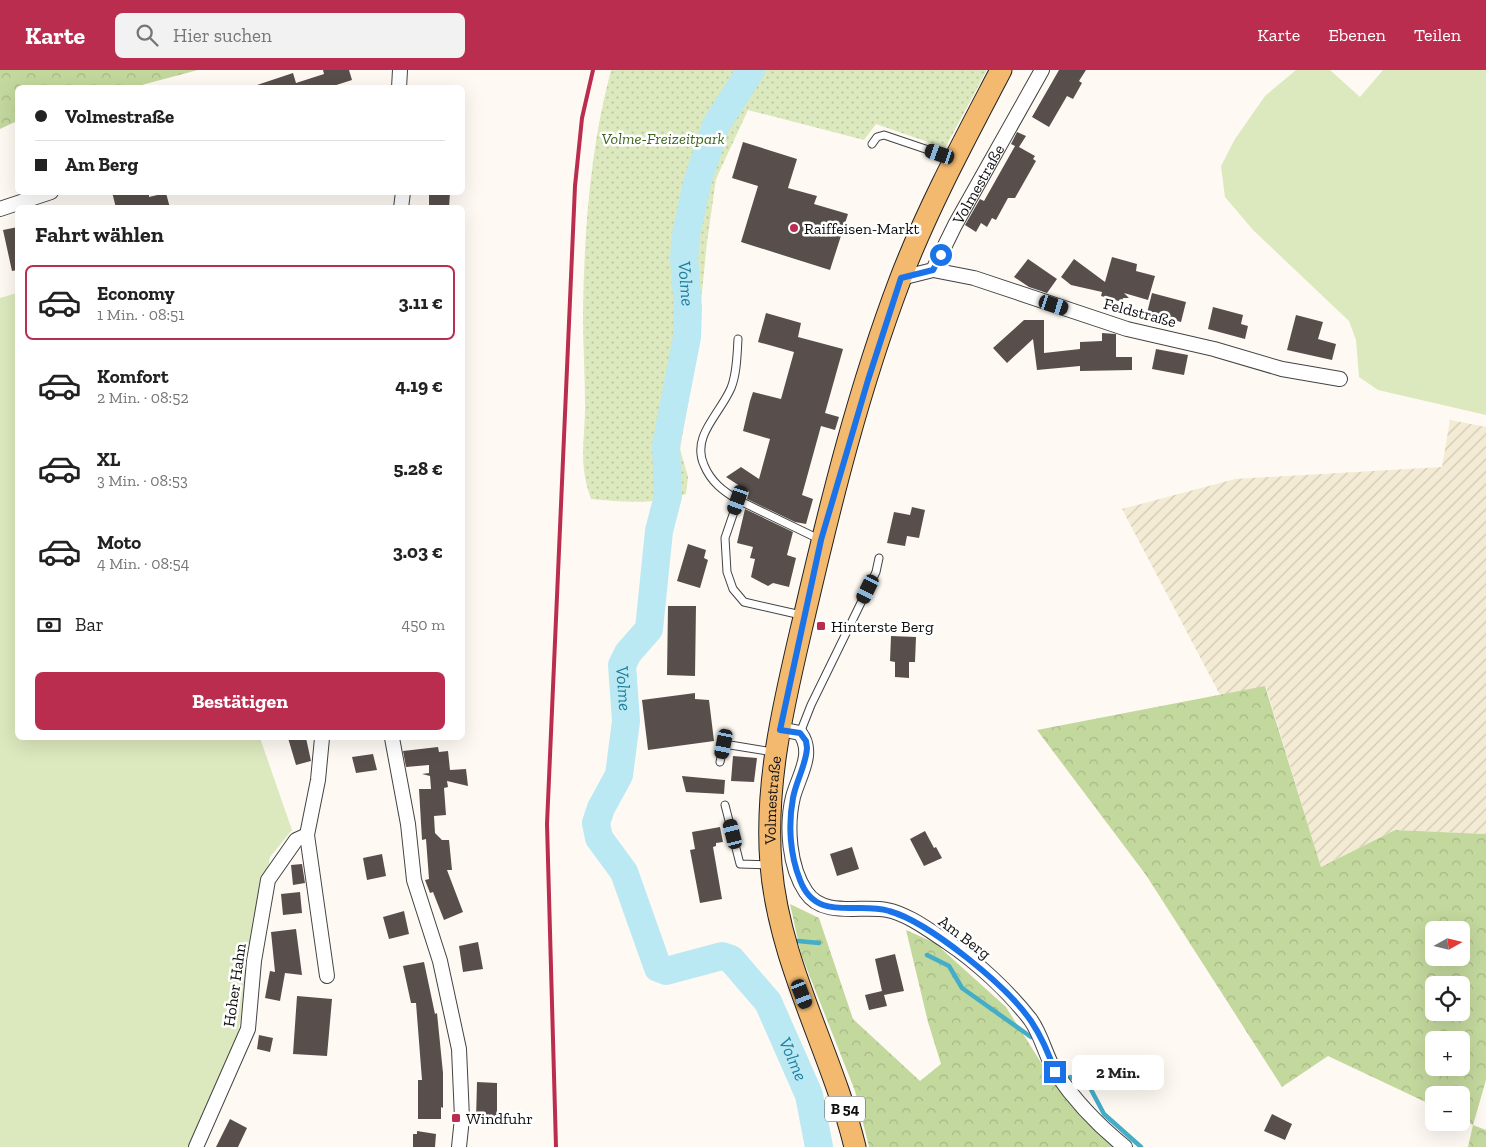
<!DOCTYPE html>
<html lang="de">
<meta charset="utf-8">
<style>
body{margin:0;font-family:"Zilla Slab",serif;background:#f2f2f2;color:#222;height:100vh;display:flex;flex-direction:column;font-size:19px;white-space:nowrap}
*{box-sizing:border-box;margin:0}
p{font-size:16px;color:#767676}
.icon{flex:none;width:28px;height:28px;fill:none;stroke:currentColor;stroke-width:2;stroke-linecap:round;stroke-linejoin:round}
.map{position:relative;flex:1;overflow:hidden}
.drawer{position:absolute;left:15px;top:135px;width:450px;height:535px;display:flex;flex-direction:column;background:#fff;border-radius:8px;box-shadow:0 5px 20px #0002}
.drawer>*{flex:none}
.banner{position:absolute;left:15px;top:15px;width:450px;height:110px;border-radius:8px;box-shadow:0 5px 20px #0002;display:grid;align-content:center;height:110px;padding:0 20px;background:#fff}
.needle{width:32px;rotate:82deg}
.tools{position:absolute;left:1425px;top:851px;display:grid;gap:10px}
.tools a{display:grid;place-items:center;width:45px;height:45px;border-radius:8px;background:#fff;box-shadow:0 5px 20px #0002;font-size:25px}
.end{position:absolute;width:22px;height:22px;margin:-11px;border:6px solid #1a73e8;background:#fff;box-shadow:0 0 0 2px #fff}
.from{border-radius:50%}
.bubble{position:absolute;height:35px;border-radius:8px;background:#fff;box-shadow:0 5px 20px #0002;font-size:16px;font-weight:700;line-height:35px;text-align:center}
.car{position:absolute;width:15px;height:30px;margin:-15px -8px;border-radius:6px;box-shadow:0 0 4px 1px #0007;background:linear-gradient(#222 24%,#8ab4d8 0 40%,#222 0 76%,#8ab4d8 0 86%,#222 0)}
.banner b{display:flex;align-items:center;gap:18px;height:48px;font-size:19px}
.banner b+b{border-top:1px solid #e0e0e0}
.banner i{width:12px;height:12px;background:#222}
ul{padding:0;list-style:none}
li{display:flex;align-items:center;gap:15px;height:75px;margin:0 10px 8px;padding:0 10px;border:2px solid transparent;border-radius:8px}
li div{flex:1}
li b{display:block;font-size:19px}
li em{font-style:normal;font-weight:700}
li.current{border-color:#ba2d4f}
li>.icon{width:45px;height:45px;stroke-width:1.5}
h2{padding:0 20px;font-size:22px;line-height:60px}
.pay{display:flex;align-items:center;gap:12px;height:55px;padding:0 20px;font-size:19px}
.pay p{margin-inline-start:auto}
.cta{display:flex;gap:10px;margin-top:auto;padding:10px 20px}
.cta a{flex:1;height:58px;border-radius:8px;background:#ba2d4f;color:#fff;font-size:20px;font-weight:700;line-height:58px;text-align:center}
header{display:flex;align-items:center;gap:30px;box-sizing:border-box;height:70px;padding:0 25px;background:#ba2d4f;color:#fff}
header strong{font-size:24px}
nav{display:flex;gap:28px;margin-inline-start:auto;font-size:18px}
.search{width:350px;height:45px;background:#f2f2f2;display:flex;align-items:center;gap:12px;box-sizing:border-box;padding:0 18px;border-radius:8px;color:#767676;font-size:19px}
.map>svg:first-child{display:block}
.farmland{fill:url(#farmland-furrows)}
.grass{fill:#dce8bd}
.forest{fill:url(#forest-crowns);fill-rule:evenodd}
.park{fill:url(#park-dots)}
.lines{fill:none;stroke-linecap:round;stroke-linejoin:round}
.stream{stroke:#44adc8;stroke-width:4.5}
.river{stroke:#bae9f4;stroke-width:28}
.building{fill:#584f4c}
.lane-casing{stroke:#434343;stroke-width:9}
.street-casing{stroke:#434343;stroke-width:16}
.primary-casing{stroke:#212121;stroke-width:23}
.lane{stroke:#fff;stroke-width:7}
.street{stroke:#fff;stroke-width:14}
.primary{stroke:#f2b96f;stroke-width:21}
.rail{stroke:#ba2d4f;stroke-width:4}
.route{stroke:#1a73e8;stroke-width:6}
.poi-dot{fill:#ba2d4f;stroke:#fff;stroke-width:2}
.labels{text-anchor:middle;stroke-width:5;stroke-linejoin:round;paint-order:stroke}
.shield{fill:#fff;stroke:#585858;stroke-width:1}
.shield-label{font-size:15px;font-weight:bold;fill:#101010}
.park-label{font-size:16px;font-style:italic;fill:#3d6522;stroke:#fff}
.street-label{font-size:16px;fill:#101010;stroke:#fff}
.poi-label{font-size:16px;fill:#101010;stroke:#fff;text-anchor:start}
.water-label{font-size:18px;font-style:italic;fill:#1d7e9d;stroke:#fff}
</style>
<header>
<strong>Karte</strong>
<div class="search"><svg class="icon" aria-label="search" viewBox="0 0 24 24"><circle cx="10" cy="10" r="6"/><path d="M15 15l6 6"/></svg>Hier suchen</div>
<nav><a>Karte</a><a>Ebenen</a><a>Teilen</a></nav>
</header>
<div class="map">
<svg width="1486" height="1077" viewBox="0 0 1486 1077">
<defs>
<pattern id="farmland-furrows" width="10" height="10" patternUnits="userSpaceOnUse" patternTransform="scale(1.25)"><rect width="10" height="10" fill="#f4ebd4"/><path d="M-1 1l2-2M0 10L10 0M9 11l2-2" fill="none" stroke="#d0c8b5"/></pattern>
<pattern id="forest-crowns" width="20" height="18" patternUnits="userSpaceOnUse" patternTransform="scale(1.25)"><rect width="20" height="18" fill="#c3d89d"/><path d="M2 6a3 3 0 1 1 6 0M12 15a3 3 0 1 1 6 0" fill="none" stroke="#a6b886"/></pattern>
<pattern id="park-dots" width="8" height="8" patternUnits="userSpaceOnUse" patternTransform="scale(1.25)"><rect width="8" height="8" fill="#dce8bd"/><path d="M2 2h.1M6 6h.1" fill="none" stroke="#bcc6a1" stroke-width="1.8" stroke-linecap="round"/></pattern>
</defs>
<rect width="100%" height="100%" fill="#fefaf3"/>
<path class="farmland" d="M1450,350l36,7v407l-91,-4 -74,37 -55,-180 -46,8 -98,-186 113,-30 207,-12z"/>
<path class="grass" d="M1296,0h34l30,27 23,-27h103v345l-108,-25 -19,-13 -3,-37 -7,-19 -96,-91 -28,-33 -4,-31 14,-27 30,-43z
M17,223l1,445h242l32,92 -22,27 -33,182 -48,108h-189v-849z"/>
<path class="forest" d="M0,0h198l-64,17 -116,1 -1,33 -17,8z
M1265,616l56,181 74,-37 91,4v246l-13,45 13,5v17h-18l5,-22 -12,-6v-24h-27v11l-106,-50 -46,31 -136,-212 -109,-145zM1434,860h27v28h-27zM1434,915h27v27h-27zM1434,970h27v28h-27z
M790,834l29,14 34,101 67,62 21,-17 -13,-42 -22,-92 29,13 71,64 46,73 46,52 20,15h-249l-14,-56 -54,-137z"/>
<path class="park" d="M611,0h376l-42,78 -69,-24 -12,16 -116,-30 -32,69 -9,63 -12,120 -15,87 8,28 -2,17c-34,11 -59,8 -95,5 -13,-36 -6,-57 -6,-93 0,-30 -2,-61 -2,-91 1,-82 7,-166 28,-245z"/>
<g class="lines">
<path class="stream" d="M798,871l21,2
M927,885l22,11 13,22 69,49
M1070,1007l17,5 17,32 37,33"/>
<path class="river" id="s1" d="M751,0l-35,55 -19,58 -11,52 -2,23 4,50 -1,29 -21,108 2,51 -9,35 -10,98 -21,24 -6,12 4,56 -7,54 -18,33 -5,15 3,15 25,34 34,96 8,3 56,-15 9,3 37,43 41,93 10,52"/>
</g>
<path class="building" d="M323,0h26l3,10 -25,8h-70v-3l36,-12 3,10 28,-9z
M1059,0h27l-7,11 3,2 -9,16 -6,-3 -18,31 -17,-10z
M1017,62l9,4 -7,11 16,9 -2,3 3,2 -21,37h-7l-12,22 -4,-2 -5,9 -6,-4 -5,9 -11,-7 15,-26 4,2 31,-55 -4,-2z
M743,72l54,17 -9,29 29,8 -3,8 34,10 -18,56 -89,-28 17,-56 -26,-8z
M112,122h37v5l17,-4 4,15h-54z
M429,122h21l-1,16h-20z
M18,157v43l-6,1 -9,-41z
M1112,187l25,7 -1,7 19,5 -7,24 -24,-7 5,5h-6l-1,4 -21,-6 1,-4 -31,-7 -10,-8 13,-18 31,23z
M1028,189l29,20 -10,14 -18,-6 -15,-10z
M1152,223l34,9 -5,20 -34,-9z
M1213,237l30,8 -2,9 7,2 -3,13 -37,-10z
M766,243l35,10 -3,14 45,12 -18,64 14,4 -4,13 -14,-4 -19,69 11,4 -7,25 -11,-2 -48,-23 2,-7 -23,-15 15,-10 18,12 11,-40 -27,-8 7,-30 3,-9 28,7 13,-47 -36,-10z
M1296,245l27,7 -5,17 18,5 -4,16 -45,-10z
M1024,250h20v33l36,-4v-7l22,-1v-8l14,1v23h16v13l-52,1v-5l-43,4 -4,-31 -26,24 -14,-15z
M1156,279l32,6 -4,20 -32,-6z
M912,437l13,3 -6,28 -12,-2 -2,10 -18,-3 7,-31 16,3z
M745,439l48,23 -6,23 9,3 -7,29 -16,-4 -5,3 -17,-9 4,-18 -5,-1 3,-11 -16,-4z
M688,474l18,6 -2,8 4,2 -8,28 -23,-7z
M668,536h28l-1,70 -28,-1z
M891,566l25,1 -1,25h-6v16l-14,-1v-15l-5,-1z
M695,623v6l14,1 5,41 -66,9 -6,-50z
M288,668h18l5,23 -15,4z
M438,677l1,5 9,-1 2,19 16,-1 2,17 -21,-5 1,6 -4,1 2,27 -12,1 1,17 7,7h7l3,30h-5l16,42 -19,8 -11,-28 -3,1 -5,-13 4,-1 -3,-40 -4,1 -3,-51h12l-1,-13 -8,-2 7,-1v-8l-23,2 -3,-16z
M373,684l4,16 -21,3 -4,-16z
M733,686l24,2 -3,24 -23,-1z
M682,706l43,4 -1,14 -38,-2z
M720,757l3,15 -7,1v3l-3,1 9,52 -22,4 -10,-53 5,-1 -3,-17z
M925,761l9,17 2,-1 6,11 -18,8 -14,-27z
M852,777l7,22 -22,7 -7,-22z
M382,784l4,22 -19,4 -4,-22z
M302,794l3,19 -12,2 -2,-20z
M300,822l2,21 -19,2 -2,-21z
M404,841l5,23 -20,5 -6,-22z
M296,859l6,46 -17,-2 -5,28 -15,-3 5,-27 5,1 -4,-40z
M478,872l5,27 -20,3 -4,-26z
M895,884l9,37 -20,4 3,11 -18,4 -4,-15 17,-4 -7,-32z
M424,892l11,52 2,-1 6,60v35l-2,-1v12h-23v-39h4l-6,-77h-5l-8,-37z
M297,926l35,3 -5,57 -34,-2z
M259,965l14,3 -3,14 -13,-3z
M477,1012l20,1v38l-21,-1z
M1272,1044l20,10 -7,16 -21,-9z
M230,1049l17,9 -9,19h-22z
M417,1061l19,3 -1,13h-22v-13h4z"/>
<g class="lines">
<g class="lane-casing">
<path id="lane" d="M872,74l5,-7 7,-2 68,23
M738,269c-1,16 -1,34 -7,49 -11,26 -40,48 -27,77 7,17 19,26 34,35l-13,38 2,34 6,17 11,13 57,13
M738,430l83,40
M800,663l11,-28 65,-133 3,-14
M720,692l4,-18 49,8
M725,735l15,59 28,1"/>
</g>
<g class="street-casing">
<g id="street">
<path d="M399,18l1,-18"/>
<path d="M401,138l2,-16"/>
<path d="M0,139l51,-17"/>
<path d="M933,200l41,8 153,51 87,20 68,20 58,10"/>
<path id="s2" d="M901,208l32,-8 22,-45 87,-155"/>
<path d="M780,659l20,4c15,20 -1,42 -7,64 -7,29 -4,70 13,95 17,26 56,13 81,18 21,4 43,21 60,32 30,20 61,49 83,77 12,16 16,39 26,54 19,28 43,53 69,74"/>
<path d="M392,668l16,86 6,56 26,81 19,88 3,69 -3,29"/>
<path d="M307,765l20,141"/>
<path d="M196,1077l52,-118 6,-68 14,-81 28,-40 11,-5 11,-55 4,-42"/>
</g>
</g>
<g class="primary-casing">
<g id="primary">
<path id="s3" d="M855,1077c-23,-95 -76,-183 -84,-282 -7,-86 15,-170 34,-252 26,-112 54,-225 95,-333 28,-73 65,-141 101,-210"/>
</g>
</g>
<use href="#lane" class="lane"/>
<use href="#street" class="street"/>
<use href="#primary" class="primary"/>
<path class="rail" d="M556,1077l-9,-323 28,-638 7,-68 11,-48"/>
</g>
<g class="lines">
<path class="route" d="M941,185l-8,15 -32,8 -33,102 -47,160 -41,190 20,3 6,8 1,7c-1,17 -11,33 -14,50 -5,27 -3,57 7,82 16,43 57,21 89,31 40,11 118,75 142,110 10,15 18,33 24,51"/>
</g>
<g class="poi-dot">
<circle cx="794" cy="158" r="5"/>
<rect x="816" y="551" width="10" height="10" rx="2.5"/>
<rect x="451" y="1043" width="10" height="10" rx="2.5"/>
</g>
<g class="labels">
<rect class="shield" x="825" y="1026.5" width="40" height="25" rx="4"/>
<g class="shield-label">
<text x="845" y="1044">B 54</text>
</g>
<g class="park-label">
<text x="663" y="74">Volme-Freizeitpark</text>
</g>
<g class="street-label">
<text dy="6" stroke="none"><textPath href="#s2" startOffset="130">Volmestraße</textPath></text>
<text transform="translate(1140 242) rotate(15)" y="6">Feldstraße</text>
<text dy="6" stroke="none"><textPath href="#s3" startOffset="360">Volmestraße</textPath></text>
<text transform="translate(965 867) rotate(37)" y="6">Am Berg</text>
<text transform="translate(234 915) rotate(-82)" y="6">Hoher Hahn</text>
</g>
<g class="poi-label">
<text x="804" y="164">Raiffeisen-Markt</text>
<text x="831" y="562">Hinterste Berg</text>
<text x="466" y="1054">Windfuhr</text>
</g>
<g class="water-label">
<text dy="6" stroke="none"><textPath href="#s1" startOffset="228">Volme</textPath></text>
<text dy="6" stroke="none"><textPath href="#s1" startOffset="646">Volme</textPath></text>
<text dy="6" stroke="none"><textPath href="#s1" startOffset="1141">Volme</textPath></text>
</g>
</g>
</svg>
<div class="tools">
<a><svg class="needle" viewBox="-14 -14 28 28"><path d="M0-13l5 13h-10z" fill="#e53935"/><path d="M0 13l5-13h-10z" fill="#767676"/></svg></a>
<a><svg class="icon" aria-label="locate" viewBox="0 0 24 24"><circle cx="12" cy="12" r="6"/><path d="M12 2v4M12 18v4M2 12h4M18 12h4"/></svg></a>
<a>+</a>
<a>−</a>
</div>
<i class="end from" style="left:941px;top:185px"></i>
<i class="end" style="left:1055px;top:1002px"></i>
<div class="bubble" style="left:1072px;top:985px;width:92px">2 Min.</div>
<i class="car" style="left:940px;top:84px;rotate:289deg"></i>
<i class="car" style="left:1054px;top:235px;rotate:108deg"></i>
<i class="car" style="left:738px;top:430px;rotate:199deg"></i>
<i class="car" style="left:868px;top:519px;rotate:206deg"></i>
<i class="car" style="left:724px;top:674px;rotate:191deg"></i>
<i class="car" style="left:733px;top:764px;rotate:346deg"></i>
<i class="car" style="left:802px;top:924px;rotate:159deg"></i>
<div class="banner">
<b><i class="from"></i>Volmestraße</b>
<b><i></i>Am Berg</b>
</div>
<section class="drawer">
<h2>Fahrt wählen</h2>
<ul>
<li class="current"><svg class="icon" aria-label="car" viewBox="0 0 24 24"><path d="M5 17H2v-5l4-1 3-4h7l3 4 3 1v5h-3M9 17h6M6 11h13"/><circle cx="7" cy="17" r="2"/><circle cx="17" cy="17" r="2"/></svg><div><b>Economy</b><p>1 Min. · 08:51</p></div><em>3.11 €</em></li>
<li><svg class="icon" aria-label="car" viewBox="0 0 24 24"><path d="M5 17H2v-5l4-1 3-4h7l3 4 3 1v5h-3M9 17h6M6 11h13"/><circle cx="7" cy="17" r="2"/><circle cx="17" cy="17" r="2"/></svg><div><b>Komfort</b><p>2 Min. · 08:52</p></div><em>4.19 €</em></li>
<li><svg class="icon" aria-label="car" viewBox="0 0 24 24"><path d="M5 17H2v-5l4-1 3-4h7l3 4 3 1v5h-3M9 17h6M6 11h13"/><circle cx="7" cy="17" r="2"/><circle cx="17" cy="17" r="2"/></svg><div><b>XL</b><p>3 Min. · 08:53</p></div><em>5.28 €</em></li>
<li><svg class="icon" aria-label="car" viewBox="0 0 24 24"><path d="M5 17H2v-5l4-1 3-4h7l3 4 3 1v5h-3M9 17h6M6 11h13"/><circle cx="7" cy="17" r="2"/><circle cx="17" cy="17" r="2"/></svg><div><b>Moto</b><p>4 Min. · 08:54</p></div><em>3.03 €</em></li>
</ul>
<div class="pay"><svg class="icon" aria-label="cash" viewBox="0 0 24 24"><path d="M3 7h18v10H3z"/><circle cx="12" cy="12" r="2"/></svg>Bar<p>450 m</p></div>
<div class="cta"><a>Bestätigen</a></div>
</section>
</div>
